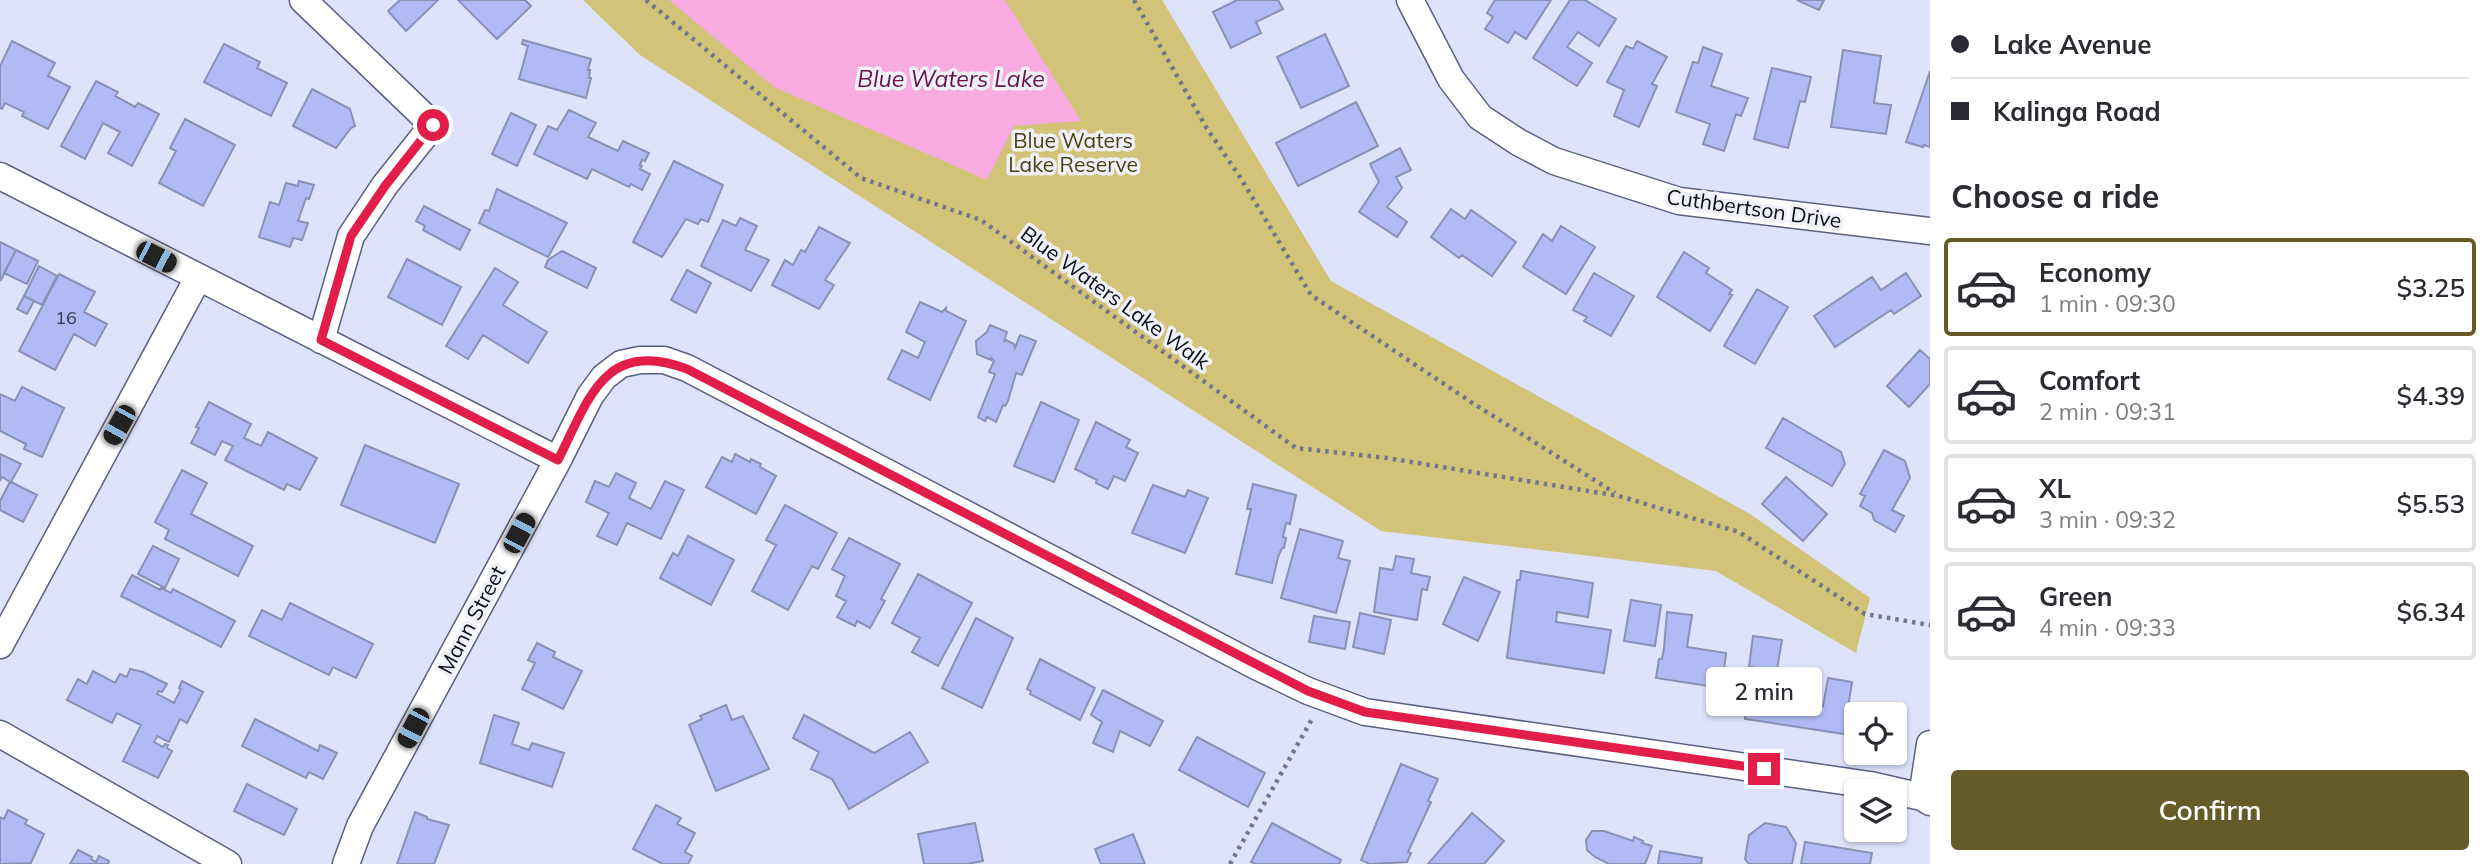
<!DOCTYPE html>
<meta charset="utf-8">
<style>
body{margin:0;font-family:Mulish,sans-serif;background:#f7f7f7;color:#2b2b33;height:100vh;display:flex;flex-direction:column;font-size:26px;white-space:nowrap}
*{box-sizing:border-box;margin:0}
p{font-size:23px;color:#7c7c81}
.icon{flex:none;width:38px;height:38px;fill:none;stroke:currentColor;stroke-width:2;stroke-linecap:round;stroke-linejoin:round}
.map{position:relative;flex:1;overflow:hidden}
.sheet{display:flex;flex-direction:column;background:#fff;width:560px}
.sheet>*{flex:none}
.top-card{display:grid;align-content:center;height:154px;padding:0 21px;background:#fff}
.buttons{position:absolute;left:1844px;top:702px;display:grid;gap:14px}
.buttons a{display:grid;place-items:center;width:63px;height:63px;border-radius:7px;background:#fff;box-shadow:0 2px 5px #0004;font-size:35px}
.end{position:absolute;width:32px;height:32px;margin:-16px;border:9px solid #e11d48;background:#fff;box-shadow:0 0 0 4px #fff}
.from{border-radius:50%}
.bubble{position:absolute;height:49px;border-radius:7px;background:#fff;box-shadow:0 2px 5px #0004;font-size:23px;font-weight:600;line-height:49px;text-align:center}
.car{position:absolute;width:21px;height:42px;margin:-21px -10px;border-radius:9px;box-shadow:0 0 5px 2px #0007;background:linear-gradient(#222 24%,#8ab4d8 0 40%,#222 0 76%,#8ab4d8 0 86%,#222 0)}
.top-card b{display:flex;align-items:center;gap:24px;height:66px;font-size:26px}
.top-card b+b{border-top:2px solid #e1e1e2}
.top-card i{width:18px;height:18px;background:#2b2b33}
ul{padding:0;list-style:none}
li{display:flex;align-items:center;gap:21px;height:98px;margin:0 14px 10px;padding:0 7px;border:4px solid #e1e1e2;border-radius:7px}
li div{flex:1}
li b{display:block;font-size:26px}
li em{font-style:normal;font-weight:600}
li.selected{border-color:#655b28}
li>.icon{width:63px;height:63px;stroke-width:1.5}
h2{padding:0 21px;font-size:32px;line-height:84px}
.button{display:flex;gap:14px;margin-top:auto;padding:14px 21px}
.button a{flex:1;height:80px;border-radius:7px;background:#655b28;color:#fff;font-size:28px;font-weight:600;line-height:80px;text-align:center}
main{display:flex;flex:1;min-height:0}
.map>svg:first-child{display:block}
.green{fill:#d2c378}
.water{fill:#f8abe1}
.building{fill:#b2baf5;stroke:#8b90b6;stroke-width:2}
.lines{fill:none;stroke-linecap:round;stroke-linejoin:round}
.street-casing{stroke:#5b5f82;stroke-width:29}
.path{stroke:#74778a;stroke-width:4.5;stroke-dasharray:3.5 5;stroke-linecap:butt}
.street{stroke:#fff;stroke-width:26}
.route{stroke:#e11d48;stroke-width:9}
.labels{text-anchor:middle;stroke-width:7;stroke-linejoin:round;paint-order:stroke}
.number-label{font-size:18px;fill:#343850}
.park-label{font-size:21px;fill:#4b4210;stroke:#eff0f8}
.street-label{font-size:21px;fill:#0a0c19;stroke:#eff0f8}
.water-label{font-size:23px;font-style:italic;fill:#651253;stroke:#eff0f8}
</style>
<main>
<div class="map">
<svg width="1930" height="864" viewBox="0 0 1930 864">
<rect width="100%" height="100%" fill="#dee2fa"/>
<path class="green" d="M583,0h579l169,281 419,233 120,84 -14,55 -140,-82 -335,-40 -741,-476z"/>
<path class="water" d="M669,0h336l76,121 -67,5 -27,54 -213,-93z"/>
<path class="building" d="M400,0h38l-32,31 -18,-20z
M458,0h67l6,6 -34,33z
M1237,0h41l5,9 -27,13 5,11 -30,15 -18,-36z
M1495,0h56l-25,39 -11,-7 -7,11 -23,-14 8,-12 -6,-4z
M1570,0h15l31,19 -17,27 -21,-14 -11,15 25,16 -15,23 -44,-28z
M1797,0h27l-5,10z
M1325,34l24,52 -48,22 -24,-51z
M523,40l68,19 -3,11h2l-1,8h2l-5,20 -67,-19 9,-33 -6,-2z
M12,41l43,22 -7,13 22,11 -22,42 -26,-13 2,-4 -19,-9 -3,6 -2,-1v-42z
M1637,41l30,16 -15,27 5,2 -18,41 -25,-11 10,-26 -17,-8 19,-36 7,3z
M224,44l36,18 -3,6 30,15 -16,33 -67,-34z
M1703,47l19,7 -11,32 37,12 -7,18 -5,-2 -12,37 -21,-7 7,-20 -34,-12 17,-50 5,1z
M1843,50l38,6 -7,47 17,2 -5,29 -55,-7z
M1772,68l39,9 -6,25 -5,-1 -12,47 -34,-9z
M1930,71v76l-6,-2 -1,2 -17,-5z
M96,81l22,11 -3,4 20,11 3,-4 21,11 -27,52 -24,-13 12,-21 -17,-9 -18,36 -24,-13z
M312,89l38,20 5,17 -4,2 -15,20 -43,-22z
M1356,102l22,44 -80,40 -22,-43z
M569,110l27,13 -8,14 30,14 5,-10 26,12 -4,8 -3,-1 -2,5 2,1 -2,3 10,5 -8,16 -11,-6 -2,3 -37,-18 -5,10 -53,-25 14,-28 9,4z
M511,113l25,12 -19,41 -25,-12z
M185,119l50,26 -32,61 -44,-23 17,-32 -6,-3z
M1400,148l11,22 -15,7 6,11 -15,19 20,15 -10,15 -38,-25 20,-30 -9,-18z
M674,161l49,24 -15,37 -7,-3 -3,5 -12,-5 -24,38 -29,-15z
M299,181l15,4 -5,14 -3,-1 -8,23 10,2 -6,17 -9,-2 -3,9 -31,-10 11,-35 9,3 7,-22 12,3z
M497,189l70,34 -19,34 -69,-34 6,-13 4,1z
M424,206l46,24 -10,20 -37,-20 2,-4 -9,-5z
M1451,209l14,10 6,-9 45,32 -24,34 -30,-21 -3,3 -28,-21z
M740,218l17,8 -12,24 24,10 -18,31 -50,-25 22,-46 13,6z
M1561,226l34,21 -29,47 -43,-27 20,-33 9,7z
M819,227l31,16 -25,37 9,5 -15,24 -47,-24 13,-25 8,5 8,-15 4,2z
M0,242l16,8 -15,30 -1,-1z
M16,250l22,11 -11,23 -23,-11z
M562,251l34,17 -9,20 -42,-21 3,-7z
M1684,252l25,16 -3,5 26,17 -3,4 3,1 -22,36 -53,-34z
M407,259l54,28 -19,38 -54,-28z
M39,266l18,10 -15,29 -18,-9z
M495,268l23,14 -15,23 44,27 -19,31 -45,-28 -15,24 -22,-13z
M687,270l24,13 -15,30 -25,-13z
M1594,273l40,23 -23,40 -27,-15 3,-4 -14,-7z
M1906,273l15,23 -27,18 -3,-4 -56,37 -21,-31 58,-39 9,13z
M59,274l36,18 -11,20 23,12 -12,22 -21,-12 -19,36 -36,-19z
M1757,289l31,18 -33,57 -31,-18z
M24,296l10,5 -7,13 -10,-5z
M920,302l22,10 4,-4v3l20,10 -36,79 -42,-21 14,-29 16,8 7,-16 -19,-10z
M990,325l17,7 -3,10 2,-2 8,4 1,4 5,-13 16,6 -14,34 -6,-2 -8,28 -3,5 -2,-1 -7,17 -9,-5 -2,4 -7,-4 17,-43 -6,-2 5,-11 -3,-3v2l-14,-6 -1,-13 11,-9z
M1920,350l10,9v25l-21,23 -22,-21z
M22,387l42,21 -22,49 -18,-8 2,-5 -26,-13v-37l15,7z
M209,402l42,22 -7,14 17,8 7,-14 49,26 -17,32 -13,-6 -3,6 -59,-30 8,-14 -11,-5 -7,14 -24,-12 8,-15 -3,-1z
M1041,402l38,18 -25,62 -40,-16z
M1783,418l58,34 4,12 -13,22 -66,-38z
M1096,422l34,18 -4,7 12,6 -13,28 -11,-5 -6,13 -12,-6 1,-3 -22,-11z
M365,445l94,39 -24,59 -94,-38z
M1884,450l21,11 5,17 -18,32 12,6 -9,16 -21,-12 -2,-7 -12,-7 5,-10 -5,-2z
M0,454l21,10 -10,18 26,13 -14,27 -23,-12v-9l10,-19 -8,-5 -2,4z
M735,454l15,8 1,-3 10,5 -1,3 16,9 -20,38 -50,-27 16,-30 10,5z
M182,470l25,13 -16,31 62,32 -15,30 -73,-37 4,-9 -14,-8z
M616,473l20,10 -7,15 22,11 14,-28 19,9 -23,49 -34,-16 -10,22 -20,-9 12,-23 -23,-11 9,-21 14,6z
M1786,477l41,37 -24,27 -41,-37z
M1253,484l43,11 -6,29 -4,-1 -3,14 3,1 -2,10h-2l-4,9 -6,26 -36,-9 15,-65h-4z
M1153,485l32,12 3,-7 20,8 -23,55 -53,-20z
M785,505l52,28 -19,36 -6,-3 -24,44 -36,-19 24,-46 -10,-5z
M1300,529l43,12 -5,17 12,3 -14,52 -55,-15z
M688,536l46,24 -23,45 -51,-27 13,-25 5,3z
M849,538l51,26 -19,35 4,2 -15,27 -13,-7 -2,5 -18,-9 9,-16 -10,-5 9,-20 -13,-7z
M153,546l26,13 -14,29 -27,-14z
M1396,556l18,3 -3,14 19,4 -3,13 -5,-1 -5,31 -43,-8 6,-44 13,2z
M1521,571l72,12 -5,34 -31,-5 -1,10 55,8 -7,43 -97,-15 10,-78h3z
M918,574l54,29 -34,63 -26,-14 8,-14 -28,-15z
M132,575l28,15 1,-2 10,5 2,-4 62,32 -14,26 -100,-51z
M1464,577l36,15 -22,49 -35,-17z
M1631,600l30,5 -6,41 -31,-5z
M290,603l83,41 -17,34 -23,-11 -4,8 -80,-39 13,-26 20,10z
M1667,612l25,3 -5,32 39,6 -4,35 -66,-10 3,-19h3l2,-11z
M1360,613l31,7 -7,34 -31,-7z
M1314,616l36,6 -5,27 -36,-7z
M976,618l37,20 -31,70 -40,-20z
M1753,636l29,4 -10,58 51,8 5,-28 24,4 -8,52 -99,-15 7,-52h-3z
M537,643l18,9 -2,5 29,14 -19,38 -41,-20 13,-26 -7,-3z
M1040,659l55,29 -15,32 -50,-26 1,-3 -4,-2z
M130,669l13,3 24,12 -5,8 -3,-1 -2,3 17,9 7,-14 -2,-1 3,-7 21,11 -16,31 -7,-4 -11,23 -12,-6 -3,6 9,5 2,-3 3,1 -1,3 5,3 -14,27 -35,-17 18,-36 -24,-12 -5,10 -45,-23 11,-21 9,5 6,-13 22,12 5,-9 7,3z
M1103,690l60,31 -13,25 -30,-15 -7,21 -20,-9 9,-21 -11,-7z
M726,705l6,15 11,-4 26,53 -53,22 -27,-66 13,-6 -2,-3z
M494,715l25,8 -7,21 17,6 3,-7 32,10 -12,34 -72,-24z
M804,715l70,38 36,-21 18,30 -79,47 -17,-30 -21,-10 8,-17 -26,-14z
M255,719l63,32 2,-6 17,8 -14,26 -14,-7 -3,6 -64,-32z
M1197,737l68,36 -17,34 -69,-37z
M1401,764l37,15 -10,22 3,1 -23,50 3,1 -4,9 -37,2 -9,-4z
M247,784l50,25 -13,26 -50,-24z
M656,805l25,13 -4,6 18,9 -10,19 7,4 -4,8h-25l-30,-15z
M8,810l19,10 -2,4 19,10 -13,29 -31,1v-47l4,2z
M415,812l12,5v2l22,6 -15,39h-37z
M1472,813l32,28 -20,23h-56z
M975,823l8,38 -16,3h-43l-6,-30z
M1272,823l69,37 -2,4h-83l-5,-2z
M1765,823l21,4 10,16 -4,21h-43l-4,-5 4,-24z
M1592,831h12l29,10 1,-4 9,4 -1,2 10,3 -7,18h-36l-14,-7 -8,-7 -1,-10z
M1133,834l12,30h-44l-6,-15z
M1805,842l67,11 -2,11h-69z
M78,850l14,7 -1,2 5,3 3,-6 10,5 -1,3h-38z
M1660,851l42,7 -1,6h-43z"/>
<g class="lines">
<g class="street-casing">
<path id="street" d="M303,0l130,125 -48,60 -34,51 -30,104
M1410,0l41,79 29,38 38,25 36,19 125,40 251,30
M0,176l558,284
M0,645l198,-367
M0,734l228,130
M1922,797l8,-53
M346,864l14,-38 198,-366 32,-64 14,-19 17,-13 19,-4h24l23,8 569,298 52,25 57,21 505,73 52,12 8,5"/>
</g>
<path class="path" d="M646,0l215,178 120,42 315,228 91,10 232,38 120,36 126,82 65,11
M1134,0l72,127 34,50 71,118 160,107 144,91
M1230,864l82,-145"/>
<use href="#street" class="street"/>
</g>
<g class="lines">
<path class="route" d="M433,125l-48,61 -34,50 -30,104 237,120c31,-61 46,-122 129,-91l621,322 57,21 399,57"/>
</g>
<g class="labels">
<g class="number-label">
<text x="66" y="324">16</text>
</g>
<g class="park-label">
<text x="1073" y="148">Blue Waters<tspan x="1073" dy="24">Lake Reserve</tspan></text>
</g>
<g class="street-label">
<text transform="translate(1754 209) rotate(8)" y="7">Cuthbertson Drive</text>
<text transform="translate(1115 298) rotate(36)" y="7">Blue Waters Lake Walk</text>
<text transform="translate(472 620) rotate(-62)" y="7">Mann Street</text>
</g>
<g class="water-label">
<text x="951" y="87">Blue Waters Lake</text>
</g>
</g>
</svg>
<div class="buttons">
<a><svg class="icon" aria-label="locate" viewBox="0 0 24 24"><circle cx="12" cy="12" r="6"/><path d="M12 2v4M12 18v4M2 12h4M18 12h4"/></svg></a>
<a><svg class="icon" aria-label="layers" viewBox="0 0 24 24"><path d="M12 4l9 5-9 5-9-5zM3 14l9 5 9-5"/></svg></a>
</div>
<i class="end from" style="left:433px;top:125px"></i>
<i class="end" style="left:1764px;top:769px"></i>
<div class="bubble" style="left:1706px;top:667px;width:116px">2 min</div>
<i class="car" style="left:156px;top:257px;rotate:117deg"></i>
<i class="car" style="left:119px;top:425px;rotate:209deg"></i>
<i class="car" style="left:519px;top:533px;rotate:28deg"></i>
<i class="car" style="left:413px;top:728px;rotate:208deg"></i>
</div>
<section class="sheet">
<div class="top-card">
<b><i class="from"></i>Lake Avenue</b>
<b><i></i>Kalinga Road</b>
</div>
<h2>Choose a ride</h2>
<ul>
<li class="selected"><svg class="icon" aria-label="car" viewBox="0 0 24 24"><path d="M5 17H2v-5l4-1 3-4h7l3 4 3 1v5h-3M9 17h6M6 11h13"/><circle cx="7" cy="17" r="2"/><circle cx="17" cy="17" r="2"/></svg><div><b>Economy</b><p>1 min · 09:30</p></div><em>$3.25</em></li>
<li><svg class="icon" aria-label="car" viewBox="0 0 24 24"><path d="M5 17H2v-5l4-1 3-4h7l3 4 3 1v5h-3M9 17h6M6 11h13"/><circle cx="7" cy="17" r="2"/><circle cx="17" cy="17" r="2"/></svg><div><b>Comfort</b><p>2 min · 09:31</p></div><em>$4.39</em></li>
<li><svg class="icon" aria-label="car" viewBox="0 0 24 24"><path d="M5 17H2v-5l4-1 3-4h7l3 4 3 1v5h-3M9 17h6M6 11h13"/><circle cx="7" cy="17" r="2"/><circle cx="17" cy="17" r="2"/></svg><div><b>XL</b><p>3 min · 09:32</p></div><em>$5.53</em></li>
<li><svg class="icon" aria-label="car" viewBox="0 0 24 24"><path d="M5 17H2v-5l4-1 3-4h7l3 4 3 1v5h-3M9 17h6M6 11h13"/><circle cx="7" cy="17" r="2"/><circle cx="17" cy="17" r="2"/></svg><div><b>Green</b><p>4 min · 09:33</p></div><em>$6.34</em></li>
</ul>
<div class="button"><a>Confirm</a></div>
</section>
</main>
